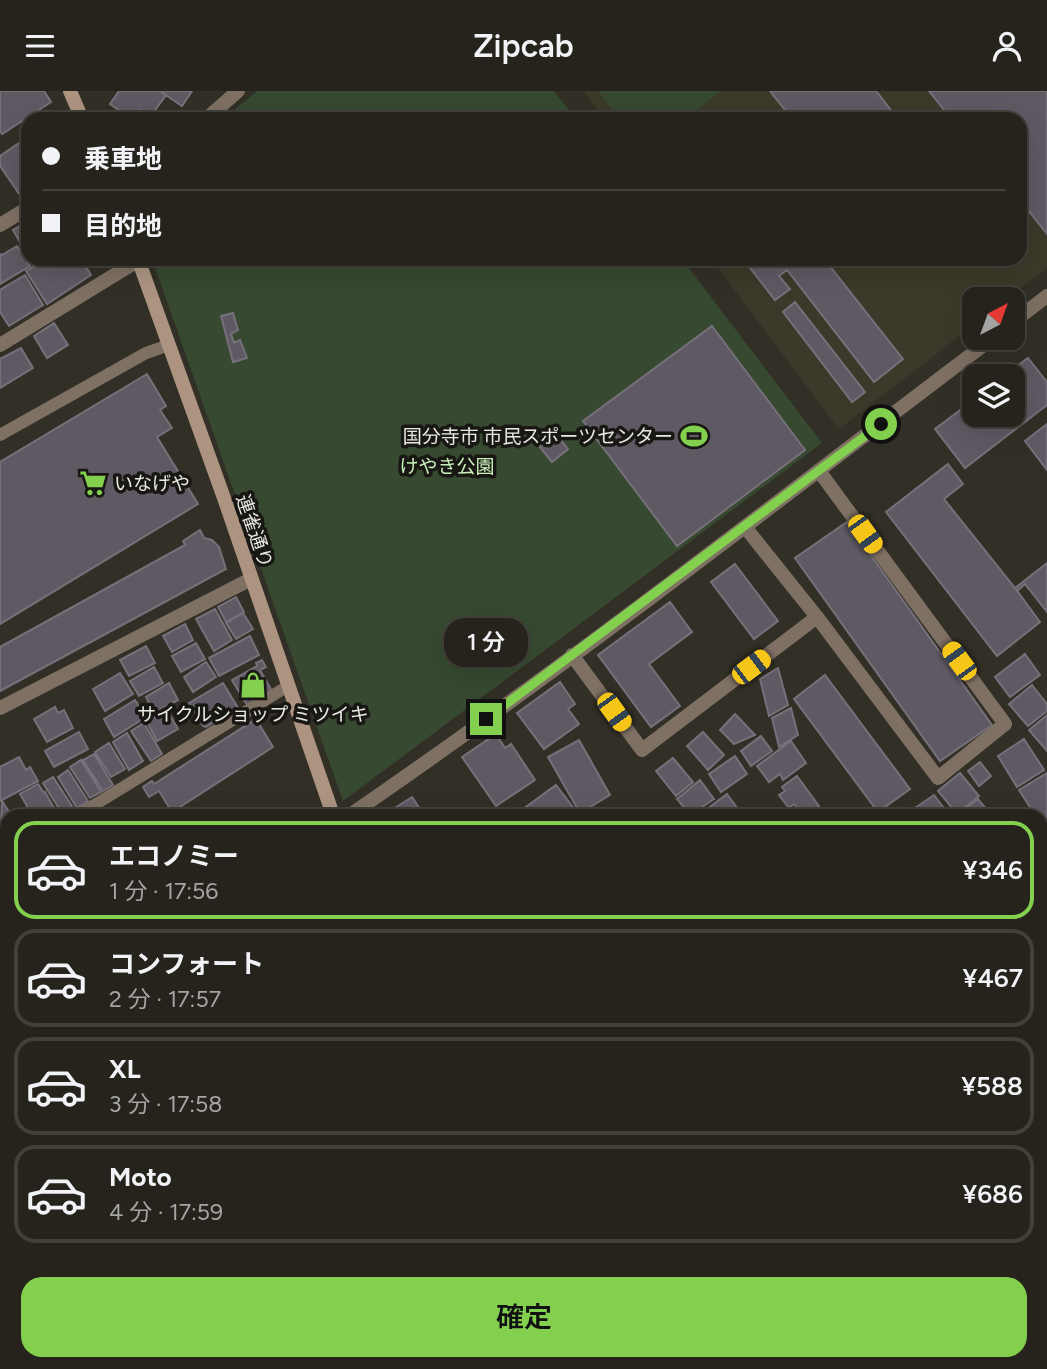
<!DOCTYPE html>
<html lang="ja">
<meta charset="utf-8">
<style>
body{margin:0;font-family:Figtree,"Noto Sans JP",sans-serif;background:#322f29;color:#f1f3f6;height:100vh;display:flex;flex-direction:column;font-size:26px;white-space:nowrap}
*{box-sizing:border-box;margin:0}
p{font-size:23px;color:#a4a4a3}
.icon{flex:none;width:38px;height:38px;fill:none;stroke:currentColor;stroke-width:2;stroke-linecap:round;stroke-linejoin:round}
.map{position:relative;flex:1;overflow:hidden}
.panel{position:absolute;left:0px;top:718px;width:1048px;height:562px;display:flex;flex-direction:column;background:#26231c;border-radius:21px 21px 0 0;box-shadow:0 7px 28px #0002,0 0 0 2px #42403b}
.panel>*{flex:none}
.top-card{position:absolute;left:21px;top:21px;width:1006px;height:154px;border-radius:21px;box-shadow:0 7px 28px #0002,0 0 0 2px #42403b;display:grid;align-content:center;height:154px;padding:0 21px;background:#26231c}
.needle{width:46px;rotate:41deg}
.fabs{position:absolute;left:962px;top:196px;display:grid;gap:14px}
.fabs a{display:grid;place-items:center;width:63px;height:63px;border-radius:14px;background:#26231c;box-shadow:0 7px 28px #0002,0 0 0 2px #42403b;font-size:35px}
.end{position:absolute;width:32px;height:32px;margin:-16px;border:9px solid #83d04f;background:#111;box-shadow:0 0 0 4px #111}
.from{border-radius:50%}
.bubble{position:absolute;height:49px;border-radius:21px;background:#26231c;box-shadow:0 7px 28px #0002,0 0 0 2px #42403b;font-size:23px;font-weight:600;line-height:49px;text-align:center}
.car{position:absolute;width:21px;height:42px;margin:-21px -10px;border-radius:9px;box-shadow:0 0 5px 2px #0007;background:linear-gradient(#f5c518 24%,#345 0 40%,#f5c518 0 76%,#345 0 86%,#f5c518 0)}
.top-card b{display:flex;align-items:center;gap:24px;height:66px;font-size:26px}
.top-card b+b{border-top:2px solid #42403b}
.top-card i{width:18px;height:18px;background:#f1f3f6}
ul{padding:12px 0 0;list-style:none}
li{display:flex;align-items:center;gap:21px;height:98px;margin:0 14px 10px;padding:0 7px;border:4px solid #42403b;border-radius:21px}
li div{flex:1}
li b{display:block;font-size:26px}
li em{font-style:normal;font-weight:600}
li.active{border-color:#83d04f}
li>.icon{width:63px;height:63px;stroke-width:1.5}
.cta{display:flex;gap:14px;margin-top:auto;padding:14px 21px}
.cta a{flex:1;height:80px;border-radius:21px;background:#83d04f;color:#111;font-size:28px;font-weight:600;line-height:80px;text-align:center}
header{display:flex;justify-content:space-between;align-items:center;height:91px;padding:0 21px;background:#26231c;font-size:32px;font-weight:600}
.map>svg:first-child{display:block}
.built{fill:#3c392a}
.green{fill:#374930}
.building{fill:#5e5962;stroke:#76707a;stroke-width:2}
.lines{fill:none;stroke-linecap:round;stroke-linejoin:round}
.service{stroke:#7f7064;stroke-width:12}
.minor{stroke:#7f7064;stroke-width:14}
.secondary{stroke:#ac9481;stroke-width:14}
.route{stroke:#83d04f;stroke-width:9}
.labels{text-anchor:middle;stroke-width:7;stroke-linejoin:round;paint-order:stroke}
.poi-label{font-size:19px;fill:#e8e7e1;stroke:#181713;text-anchor:end}
.park-label{font-size:19px;fill:#c7f1b8;stroke:#181713}
.street-label{font-size:19px;fill:#e8e7e1;stroke:#181713}
</style>
<header><svg class="icon" aria-label="menu" viewBox="0 0 24 24"><path d="M4 6h16M4 12h16M4 18h16"/></svg>Zipcab<svg class="icon" aria-label="person" viewBox="0 0 24 24"><circle cx="12" cy="8" r="4"/><path d="M4 21q1-7 8-7t8 7"/></svg></header>
<div class="map">
<svg width="1047" height="1278" viewBox="0 0 1047 1278">
<rect width="100%" height="100%" fill="#322f26"/>
<path class="built" d="M583,0h464v177l-40,31h-32v25l-136,105 -128,-170h309v-140h-415z"/>
<path class="green" d="M257,0h297l22,28h-352z
M598,0h123l-36,28h-66z
M152,168h530l140,184 -479,358z"/>
<path class="building" d="M0,0h44l7,11 -49,32 -2,-3z
M119,0h41l6,4 -16,22 -10,-7 -9,9 -21,-15z
M160,0h32l-10,15z
M770,0h106l22,28h-106z
M929,0h118v143l-27,-34v-81h-87l11,-9z
M28,46v57l-6,4 -22,-32v-10z
M28,130v35l-15,-26z
M17,155l13,20 -30,18v-30l2,1z
M46,168h35l10,16 -44,29 -21,-33z
M743,168h94l-8,6 74,94 -29,23 -87,-112 -8,6 11,13 -15,11z
M25,184l18,30 -34,21 -9,-14v-22z
M795,211l70,90 -13,10 -69,-90z
M233,222l5,17 -7,4 3,9 6,-3 7,18 -14,4 -12,-46z
M54,232l14,22 -21,13 -13,-22z
M712,235l93,124 -128,96 -94,-125z
M21,257l12,20 -33,20v-29z
M1028,267l19,24v23l-82,63 -30,-39 40,-30v16h38v-39h-9z
M147,283l19,32 -6,4 12,18 -15,9 41,67 -198,120v-162z
M1047,333v46l-22,-29z
M555,342l13,16 -16,13 -13,-16z
M948,373l15,20 -19,15 71,89 25,34 -43,34 -111,-144z
M847,431l145,203 -52,36 -145,-203z
M200,439l4,8 8,2 7,7 7,22 -226,122v-44l185,-102 -2,-4z
M1047,472v49l-22,-28 -8,7 -2,-3z
M735,473l43,57 -24,18 -43,-57z
M236,506l8,15 -18,10 -8,-15z
M670,511l22,30 -43,32 31,42 -29,21 -53,-72z
M215,518l17,31 -18,11 -18,-32z
M243,522l10,16 -17,10 -10,-16z
M185,533l8,16 -21,12 -9,-16z
M250,545l9,19 -40,21 -10,-18z
M196,552l9,16 -24,13 -9,-16z
M146,555l9,17 -26,13 -9,-16z
M1025,563l15,21 -30,22 -15,-20z
M262,569l4,7 -6,3 12,21 -25,14 -15,-25 25,-14 -1,-3z
M206,571l10,15 -23,15 -9,-15z
M154,576l9,16 -24,13 -9,-15z
M778,577l10,37 -19,11 -9,-37z
M120,582l13,21 -28,17 -12,-22z
M825,584l85,114 -32,23 -84,-113z
M560,591l15,22 -7,5 11,15 -35,25 -27,-36z
M169,592l9,17 -24,13 -8,-16z
M223,592l15,25 -32,19 -3,-1 -14,-23z
M1032,594l15,19v7l-19,15 -19,-22z
M135,609l11,17 -32,20 -10,-18z
M55,616l3,6 6,-3 9,18 -26,14 -13,-23z
M791,617l7,27 -19,12 -7,-29z
M167,619l11,19 -21,12 -10,-19z
M735,623l20,21 -21,9 -14,-14z
M1047,624v36l-18,-21z
M256,628l17,28 -101,65 -13,-21 -10,6 -6,-10 9,-6 2,3z
M144,632l18,31 -11,7 -20,-30z
M79,641l9,17 -34,18 -9,-16z
M703,641l21,23 -16,15 -21,-24z
M127,642l16,28 -14,9 -16,-28z
M496,643l9,14 6,-4 24,36 -39,26 -34,-49z
M761,645l11,15 -21,15 -10,-15z
M1024,648l20,31 -27,17 -19,-31z
M579,649l31,55 -30,18 -32,-56z
M791,650l15,22 -23,17 -3,-6 -11,8 -12,-16z
M109,652l16,26 -14,8 -16,-25z
M94,663l19,31 -10,6 -20,-31z
M735,665l12,18 -26,18 -12,-18z
M19,666l7,13 4,-3 8,14 -38,20v-34z
M673,667l20,24 -17,14 -20,-25z
M81,669l20,32 -11,6 -20,-31z
M980,671l11,14 -12,10 -11,-15z
M68,679l20,31 -11,7 -19,-31z
M960,682l19,23 -22,18 -19,-23z
M1047,682v52l-4,3 -2,-13h-6l-16,-25z
M797,685l22,30 -12,9h-5l-8,-11 -5,4 -10,-13 6,-4 -3,-4z
M53,686l19,29 -10,7 -19,-30z
M700,689l14,19 -24,16 -13,-16z
M38,693l6,9 1,-1 13,23h-26l-12,-21z
M556,694l23,30h-46l-7,-8z
M727,703l13,18 -5,3h-36z
M934,704l15,20h-41l-2,-1z
M412,706l12,18h-40z
M978,708l13,16h-34z
M2,710l9,14h-4v34l-2,1 -5,-7z
M1041,841l6,7v52l-6,-7z
M1,1061l6,15v16l-5,2z
M1041,1110l6,6v64l-6,-6z
M7,1214v58h3l-10,5v-60z
M79,1272h33l-13,6h-23l5,-2z
M185,1272h54l-7,6h-53z
M371,1272h58l-7,6h-46z
M682,1272h27l4,6h-27z
M773,1272h44l4,6h-44z
M871,1272h35l4,6h-35z"/>
<g class="lines">
<path class="service" d="M0,344l146,-82 23,-8
M78,724l210,-129
M0,772l7,-4
M1041,1062l6,6
M650,1272l4,6"/>
<path class="minor" d="M206,28l32,-28
M0,134l28,-17
M1013,231l34,-26
M0,254l139,-85
M745,436l72,90 121,161 67,-54 -186,-253
M572,564l70,95 175,-133
M0,617l251,-129
M350,724c220,-151 430,-316 643,-477
M1041,752l6,-4
M0,898l7,21
M1041,1011l6,-5
M127,1272l2,6
M841,1272l4,6
M990,1272l5,6
M254,1278l8,-6
M462,1278l8,-6
M961,1278l8,-6"/>
<path class="secondary" d="M70,0l12,28
M138,168l86,239 109,317
M513,1272l2,6"/>
</g>
<g class="lines">
<path class="route" d="M486,628l395,-295"/>
</g>
<defs>
<g id="stadium-bare" transform="scale(2.1)"><path d="M0-5a6.5 5 0 1 0 0 10a6.5 5 0 1 0 0-10ZM-3.5-1.8h7v3.6h-7Z" fill="#83d04f" stroke="#181713" stroke-width="2.5" paint-order="stroke"/></g>
<g id="supermarket-bare" transform="scale(2.1)"><path d="M-6-5.5h2.5l.6 2H6L4.5 2H-2.5L-4.4-4H-6ZM-1.5 3.2a1.3 1.3 0 1 0 .1 0ZM3 3.2a1.3 1.3 0 1 0 .1 0Z" fill="#83d04f" stroke="#181713" stroke-width="2.5" paint-order="stroke"/></g>
<g id="shop-bare" transform="scale(2.1)"><path d="M-5-2.5h2.3a2.7 3.5 0 0 1 5.4 0H5L5.5 6h-11ZM-1.5-2.5h3a1.5 2.3 0 0 0-3 0Z" fill="#83d04f" stroke="#181713" stroke-width="2.5" paint-order="stroke"/></g>
</defs>
<g fill-rule="evenodd">
<use href="#stadium-bare" x="694" y="345"/>
<use href="#supermarket-bare" x="93" y="392"/>
<use href="#shop-bare" x="253" y="594"/>
</g>
<g class="labels">
<g class="poi-label">
<text x="673" y="352">国分寺市 市民スポーツセンター</text>
<text x="114" y="399" text-anchor="start">いなげや</text>
<text x="253" y="630" text-anchor="middle">サイクルショップ ミツイキ</text>
</g>
<g class="park-label">
<text x="447" y="382">けやき公園</text>
</g>
<g class="street-label">
<text transform="translate(255 440) rotate(71)" y="7">連雀通り</text>
</g>
</g>
</svg>
<div class="fabs">
<a><svg class="needle" viewBox="-14 -14 28 28"><path d="M0-13l5 13h-10z" fill="#e53935"/><path d="M0 13l5-13h-10z" fill="#a4a4a3"/></svg></a>
<a><svg class="icon" aria-label="layers" viewBox="0 0 24 24"><path d="M12 4l9 5-9 5-9-5zM3 14l9 5 9-5"/></svg></a>
</div>
<i class="end from" style="left:881px;top:333px"></i>
<i class="end" style="left:486px;top:628px"></i>
<div class="bubble" style="left:444px;top:527px;width:84px">1 分</div>
<i class="car" style="left:865px;top:443px;rotate:144deg"></i>
<i class="car" style="left:959px;top:570px;rotate:324deg"></i>
<i class="car" style="left:751px;top:576px;rotate:53deg"></i>
<i class="car" style="left:614px;top:621px;rotate:144deg"></i>
<div class="top-card">
<b><i class="from"></i>乗車地</b>
<b><i></i>目的地</b>
</div>
<section class="panel">
<ul>
<li class="active"><svg class="icon" aria-label="car" viewBox="0 0 24 24"><path d="M5 17H2v-5l4-1 3-4h7l3 4 3 1v5h-3M9 17h6M6 11h13"/><circle cx="7" cy="17" r="2"/><circle cx="17" cy="17" r="2"/></svg><div><b>エコノミー</b><p>1 分 · 17:56</p></div><em>¥346</em></li>
<li><svg class="icon" aria-label="car" viewBox="0 0 24 24"><path d="M5 17H2v-5l4-1 3-4h7l3 4 3 1v5h-3M9 17h6M6 11h13"/><circle cx="7" cy="17" r="2"/><circle cx="17" cy="17" r="2"/></svg><div><b>コンフォート</b><p>2 分 · 17:57</p></div><em>¥467</em></li>
<li><svg class="icon" aria-label="car" viewBox="0 0 24 24"><path d="M5 17H2v-5l4-1 3-4h7l3 4 3 1v5h-3M9 17h6M6 11h13"/><circle cx="7" cy="17" r="2"/><circle cx="17" cy="17" r="2"/></svg><div><b>XL</b><p>3 分 · 17:58</p></div><em>¥588</em></li>
<li><svg class="icon" aria-label="car" viewBox="0 0 24 24"><path d="M5 17H2v-5l4-1 3-4h7l3 4 3 1v5h-3M9 17h6M6 11h13"/><circle cx="7" cy="17" r="2"/><circle cx="17" cy="17" r="2"/></svg><div><b>Moto</b><p>4 分 · 17:59</p></div><em>¥686</em></li>
</ul>
<div class="cta"><a>確定</a></div>
</section>
</div>
